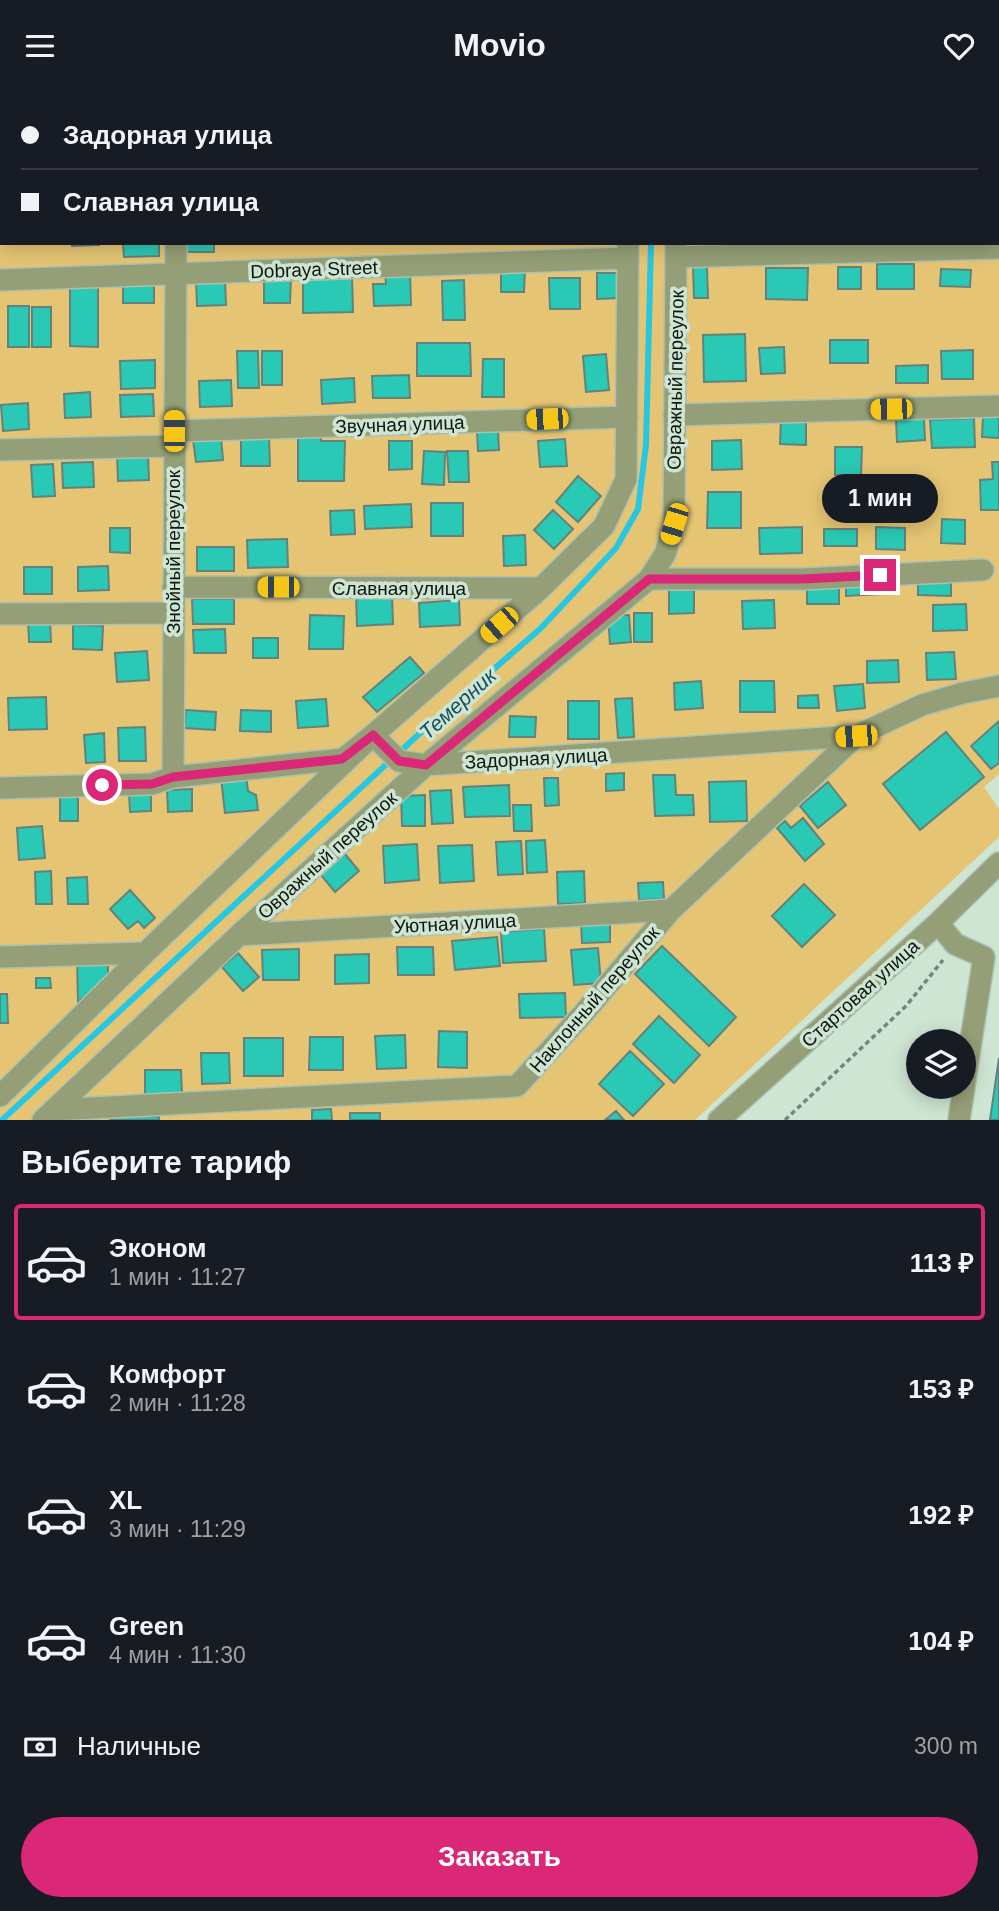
<!DOCTYPE html>
<html lang="ru">
<meta charset="utf-8">
<style>
body{margin:0;font-family:Arial,sans-serif;background:#242831;color:#f1f3f6;height:100vh;display:flex;flex-direction:column;font-size:26px;white-space:nowrap}
*{box-sizing:border-box;margin:0}
p{font-size:23px;color:#9ea1a6}
.icon{flex:none;width:38px;height:38px;fill:none;stroke:currentColor;stroke-width:2;stroke-linecap:round;stroke-linejoin:round}
.map{position:relative;height:1029px;overflow:hidden}
.panel{display:flex;flex-direction:column;background:#171b24;flex:1}
.panel>*{flex:none}
.hud{position:absolute;left:0px;top:0px;width:999px;height:154px;box-shadow:0 4px 18px #0003;display:grid;align-content:center;height:154px;padding:0 21px;background:#171b24}
.fabs{position:absolute;left:906px;top:938px;display:grid;gap:14px}
.fabs a{display:grid;place-items:center;width:70px;height:70px;border-radius:50%;background:#171b24;box-shadow:0 4px 18px #0003;font-size:35px}
.end{position:absolute;width:32px;height:32px;margin:-16px;border:9px solid #db2777;background:#fff;box-shadow:0 0 0 4px #fff}
.from{border-radius:50%}
.bubble{position:absolute;height:49px;border-radius:24px;background:#171b24;box-shadow:0 4px 18px #0003;font-size:23px;font-weight:600;line-height:49px;text-align:center}
.car{position:absolute;width:21px;height:42px;margin:-21px -10px;border-radius:9px;box-shadow:0 0 5px 2px #0007;background:linear-gradient(#f5c518 24%,#345 0 40%,#f5c518 0 76%,#345 0 86%,#f5c518 0)}
.hud b{display:flex;align-items:center;gap:24px;height:66px;font-size:26px}
.hud b+b{border-top:2px solid #363941}
.hud i{width:18px;height:18px;background:#f1f3f6}
ul{padding:0;list-style:none}
li{display:flex;align-items:center;gap:21px;height:116px;margin:0 14px 10px;padding:0 7px;border:4px solid transparent;border-radius:7px}
li div{flex:1}
li b{display:block;font-size:26px}
li em{font-style:normal;font-weight:600}
li.active{border-color:#db2777}
li>.icon{width:63px;height:63px;stroke-width:1.5}
h2{padding:0 21px;font-size:32px;line-height:84px}
.pay{display:flex;align-items:center;gap:18px;height:77px;padding:0 21px;font-size:26px}
.pay p{margin-inline-start:auto}
.action{display:flex;gap:14px;margin-top:auto;padding:14px 21px}
.action a{flex:1;height:80px;border-radius:42px;background:#db2777;color:#fff;font-size:28px;font-weight:600;line-height:80px;text-align:center}
header{display:flex;justify-content:space-between;align-items:center;height:91px;padding:0 21px;background:#171b24;font-size:32px;font-weight:600}
.map>svg:first-child{display:block}
.green{fill:#e5c574;fill-rule:evenodd}
.lines{fill:none;stroke-linecap:round;stroke-linejoin:round}
.stream{stroke:#27c7e3;stroke-width:6}
.building{fill:#2ac9b5;stroke:#64827c;stroke-width:2}
.minor-casing{stroke:#acc0b0;stroke-width:24}
.path{stroke:#758578;stroke-width:3.5;stroke-dasharray:5 3.5;stroke-linecap:butt}
.minor{stroke:#959f77;stroke-width:21}
.route{stroke:#db2777;stroke-width:9}
.labels{text-anchor:middle;stroke-width:7;stroke-linejoin:round;paint-order:stroke}
.street-label{font-size:19px;fill:#0f1711;stroke:#cfe5d3}
.water-label{font-size:21px;font-style:italic;fill:#15525e;stroke:#cfe5d3}
</style>
<header><svg class="icon" aria-label="menu" viewBox="0 0 24 24"><path d="M4 6h16M4 12h16M4 18h16"/></svg>Movio<svg class="icon" aria-label="heart" viewBox="0 0 24 24"><path d="M12 20l-8-8c-3-5 5-10 8-4 3-6 11-1 8 4z"/></svg></header>
<div class="map">
<svg width="999" height="1029" viewBox="0 0 999 1029">
<rect width="100%" height="100%" fill="#cfe5d3"/>
<path class="green" d="M0,0h999v683l-15,13 15,22v28l-304,283h-695zM2,2h996v150h-996z"/>
<g class="lines">
<path class="stream" d="M655,2v-2
M2,1029l417,-386 121,-105 76,-81 22,-39 8,-64 5,-202"/>
</g>
<path class="building" d="M72,152h27v2l-27,1z
M123,152h36v13l-35,1z
M187,152h27v9h-27z
M877,173h37v25h-37z
M693,176h14l1,31h-14z
M838,176h23v22h-23z
M501,177l24,1 -1,23h-23z
M766,177h42l-1,32 -41,-1z
M941,178l30,1 -1,17 -30,-1z
M410,181l1,33 -37,1 -1,-22h13l-1,-11z
M597,182h23l1,25 -24,1z
M352,186l1,35 -50,1v-35z
M225,187l1,27 -29,1 -1,-27z
M264,187l27,1 -1,24h-26z
M549,187h31v31h-30z
M70,189l28,1v66l-28,-1z
M464,189l1,40h-22l-1,-39z
M123,190h31v22h-31z
M8,215h21v41h-21z
M32,216h19v40h-19z
M745,243l1,47 -42,1 -1,-47z
M830,249h38v23h-38z
M417,252h53l1,33h-54z
M784,256l1,26 -24,1 -2,-26z
M973,259v29h-31l-1,-28z
M237,260h21l1,37h-21z
M262,260h20v34h-20z
M606,263l3,36 -23,2 -3,-36z
M483,268h21v38h-22z
M155,269v28l-34,1 -1,-28z
M928,274v18h-32v-17z
M409,284l1,23h-37l-1,-22z
M354,287l1,24 -33,2 -1,-24z
M231,289l1,26 -32,1 -1,-26z
M90,301l1,25 -26,1 -1,-24z
M153,303l1,22 -33,1 -1,-22z
M28,312l1,26 -26,2 -2,-26z
M983,325l16,1v21l-17,-1z
M924,327l1,22 -28,2 -1,-23z
M974,327l1,29 -43,1 -2,-28z
M781,329h25v25l-26,-1z
M498,339l1,20 -21,1 -1,-20z
M298,340h23v10h24l-1,40h-46z
M241,345h28l1,30h-29z
M221,346l2,23 -27,2 -3,-22z
M565,348l2,27 -27,1 -2,-26z
M741,349l1,29 -30,1v-29z
M389,350h23v28l-23,1z
M835,356h27l-1,28h-26z
M424,360l21,1 -1,33 -22,-1z
M447,360h21l1,31h-20z
M148,362l1,27 -31,1 -1,-27z
M93,371l1,25 -31,1 -1,-25z
M992,371h7v48h-18l-1,-30 13,-1z
M53,373l2,32 -22,1 -2,-32z
M578,385l23,20 -23,26 -22,-20z
M708,401h33v36h-34z
M431,412h32v33h-32z
M411,413l1,23 -47,2 -1,-23z
M354,419l1,24 -24,1 -1,-24z
M553,419l20,19 -19,20 -20,-19z
M942,428l23,1v24l-24,-1z
M802,436v26l-42,1 -1,-26z
M876,436l29,1v22l-29,-1z
M110,437h20v25l-20,-1z
M824,438h33v17h-33z
M525,444l1,30 -22,1 -1,-30z
M287,448l1,28 -40,1 -1,-28z
M197,456h37v24h-37z
M108,475l1,24 -31,1v-24z
M24,476h28v27h-28z
M918,486h33v19l-33,-1z
M881,488l1,15 -36,2v-16z
M669,493h25v29l-25,1z
M807,493h32v20h-32z
M392,503l1,30 -36,2 -1,-31z
M192,508h42v25h-41z
M459,509l1,25 -40,2 -1,-24z
M774,509l1,28 -32,1 -1,-28z
M966,513l1,26 -34,1v-26z
M634,522h18v29h-18z
M310,524l34,1 -1,33h-34z
M629,524l2,27 -21,2 -2,-28z
M28,528h22l1,23h-22z
M73,534l30,1 -1,24 -29,-1z
M225,538l1,24h-32l-1,-23z
M253,547h25v20h-25z
M147,560l2,29 -32,2 -2,-29z
M954,561l2,27 -29,1 -1,-27z
M410,566l14,16 -47,39 -14,-15z
M898,569l1,22 -32,1v-22z
M701,590l2,27 -28,2 -1,-27z
M740,590h34l1,31h-35z
M863,593l2,24 -28,3 -3,-25z
M818,604l1,13h-21v-12z
M46,606l1,32 -38,1 -1,-32z
M632,607l2,39 -16,1 -3,-39z
M326,608l2,27 -30,2 -2,-27z
M568,610h31v38h-31z
M186,619l30,2 -1,18 -31,-2z
M241,619l30,1v21l-31,-1z
M510,625l26,1 -1,20h-26z
M999,630v42l-8,6 -20,-23z
M145,636l1,34h-27l-1,-33z
M946,641l38,45 -64,53 -37,-46z
M104,642l1,29 -19,1 -2,-28z
M624,682v17l-18,1v-17z
M246,684l2,16 8,4 2,15 -33,3 -4,-35z
M653,684h22l1,20h17l1,20 -39,1z
M544,687h14l1,27 -14,1z
M746,690l1,40 -37,1 -1,-40z
M828,691l18,23 -28,23 -18,-22z
M509,694l1,31 -45,1 -2,-30z
M192,698v22l-24,1 -1,-22z
M451,699l2,33 -21,1 -2,-33z
M151,700v20l-21,1 -1,-20z
M60,703h18v27h-18z
M425,704v31h-23l-1,-30z
M513,714h18l1,26h-18z
M803,727l21,26 -19,17 -28,-33 8,-7 6,7z
M42,735l3,32 -26,2 -2,-32z
M545,749l2,32 -20,1 -1,-32z
M521,750l2,33 -25,1 -2,-33z
M417,753l2,36 -34,3 -2,-37z
M472,754l2,36 -34,2 -2,-37z
M345,763l14,17 -24,21 -15,-18z
M51,780l1,33h-16l-1,-32z
M584,780l1,32 -27,1 -1,-32z
M87,786l1,27h-20l-1,-26z
M663,791l1,17 -25,1 -1,-17z
M804,793l31,31 -33,32 -30,-31z
M130,799l25,28 -11,10 -6,-7 -10,8 -18,-20z
M610,829v22l-28,1 -1,-21z
M544,838l2,32 -43,2 -2,-31z
M497,846l3,29 -45,4 -3,-29z
M662,855l74,71 -27,29 -74,-72z
M397,856h36l1,28h-36z
M598,857l3,35 -27,2 -3,-35z
M299,858v31h-36l-1,-30z
M238,862l21,24 -16,14 -21,-24z
M369,863v29l-34,1v-29z
M77,867h31v22l-30,22z
M36,887h14l1,10h-15z
M565,902l1,24 -46,1 -1,-24z
M0,903h7l1,29h-8z
M659,925l41,39 -26,28 -41,-39z
M439,940l28,1v36l-29,-1z
M405,944l1,33 -29,1 -2,-33z
M310,946h33v33h-34z
M244,947h39v38h-39z
M630,960l34,33 -31,32 -34,-32z
M201,962h28l1,30 -28,1z
M999,967v62h-9z
M145,979h36l1,24h-37z
M331,1018l1,11h-20v-10z
M616,1020l8,9h-19z
M350,1022h30v7h-30z
M159,1025v4h-49v-3z"/>
<g class="lines">
<g class="minor-casing">
<path id="minor" d="M177,2v-2
M630,2v-2
M678,2v-2
M764,2l95,-2
M0,20h2
M676,166l323,-9
M0,189l628,-22
M674,324l325,-9
M174,340l453,-14
M0,359l174,-4
M649,488h154l180,-9
M173,496l368,1
M0,523l173,-1
M173,686l3,-534
M0,697l152,-4 21,-7 170,-18 30,-24 26,26 27,4 430,-29 66,-31 41,-12 36,-7
M938,832l17,21 29,13 -20,129
M239,844l432,-25
M0,866l145,-4
M0,1005l145,-143 228,-218 168,-147 63,-62 22,-47 2,-236
M53,1019l464,-24 66,-72 88,-104 185,-174
M43,1029l196,-185 187,-170 223,-186 16,-25 9,-30 2,-281
M719,1029l219,-197 61,-60
M959,1029l5,-33"/>
</g>
<path class="path" d="M785,1029l121,-114 37,-46"/>
<use href="#minor" class="minor"/>
</g>
<g class="lines">
<path class="route" d="M102,694l50,-1 21,-7 169,-18 31,-24 26,26 27,4 223,-186h154l77,-4"/>
</g>
<g class="labels">
<g class="street-label">
<text transform="translate(314 178) rotate(-2)" y="7">Dobraya Street</text>
<text transform="translate(675 289) rotate(-89)" y="7">Овражный переулок</text>
<text transform="translate(400 333) rotate(-2)" y="7">Звучная улица</text>
<text transform="translate(173 461) rotate(-90)" y="7">Знойный переулок</text>
<text x="399" y="504">Славная улица</text>
<text transform="translate(536 667) rotate(-3)" y="7">Задорная улица</text>
<text transform="translate(327 764) rotate(-42)" y="7">Овражный переулок</text>
<text transform="translate(455 832) rotate(-3)" y="7">Уютная улица</text>
<text transform="translate(860 902) rotate(-42)" y="7">Стартовая улица</text>
<text transform="translate(594 908) rotate(-49)" y="7">Наклонный переулок</text>
</g>
<g class="water-label">
<text transform="translate(458 613) rotate(-42)" y="7">Темерник</text>
</g>
</g>
</svg>
<div class="fabs">
<a><svg class="icon" aria-label="layers" viewBox="0 0 24 24"><path d="M12 4l9 5-9 5-9-5zM3 14l9 5 9-5"/></svg></a>
</div>
<i class="end from" style="left:102px;top:694px"></i>
<i class="end" style="left:880px;top:484px"></i>
<div class="bubble" style="left:822px;top:383px;width:116px">1 мин</div>
<i class="car" style="left:891px;top:318px;rotate:269deg"></i>
<i class="car" style="left:547px;top:328px;rotate:268deg"></i>
<i class="car" style="left:174px;top:340px;rotate:0deg"></i>
<i class="car" style="left:674px;top:433px;rotate:197deg"></i>
<i class="car" style="left:278px;top:496px;rotate:270deg"></i>
<i class="car" style="left:499px;top:534px;rotate:229deg"></i>
<i class="car" style="left:856px;top:645px;rotate:266deg"></i>
<div class="hud">
<b><i class="from"></i>Задорная улица</b>
<b><i></i>Славная улица</b>
</div>
</div>
<section class="panel">
<h2>Выберите тариф</h2>
<ul>
<li class="active"><svg class="icon" aria-label="car" viewBox="0 0 24 24"><path d="M5 17H2v-5l4-1 3-4h7l3 4 3 1v5h-3M9 17h6M6 11h13"/><circle cx="7" cy="17" r="2"/><circle cx="17" cy="17" r="2"/></svg><div><b>Эконом</b><p>1 мин · 11:27</p></div><em>113 ₽</em></li>
<li><svg class="icon" aria-label="car" viewBox="0 0 24 24"><path d="M5 17H2v-5l4-1 3-4h7l3 4 3 1v5h-3M9 17h6M6 11h13"/><circle cx="7" cy="17" r="2"/><circle cx="17" cy="17" r="2"/></svg><div><b>Комфорт</b><p>2 мин · 11:28</p></div><em>153 ₽</em></li>
<li><svg class="icon" aria-label="car" viewBox="0 0 24 24"><path d="M5 17H2v-5l4-1 3-4h7l3 4 3 1v5h-3M9 17h6M6 11h13"/><circle cx="7" cy="17" r="2"/><circle cx="17" cy="17" r="2"/></svg><div><b>XL</b><p>3 мин · 11:29</p></div><em>192 ₽</em></li>
<li><svg class="icon" aria-label="car" viewBox="0 0 24 24"><path d="M5 17H2v-5l4-1 3-4h7l3 4 3 1v5h-3M9 17h6M6 11h13"/><circle cx="7" cy="17" r="2"/><circle cx="17" cy="17" r="2"/></svg><div><b>Green</b><p>4 мин · 11:30</p></div><em>104 ₽</em></li>
</ul>
<div class="pay"><svg class="icon" aria-label="cash" viewBox="0 0 24 24"><path d="M3 7h18v10H3z"/><circle cx="12" cy="12" r="2"/></svg>Наличные<p>300 m</p></div>
<div class="action"><a>Заказать</a></div>
</section>
